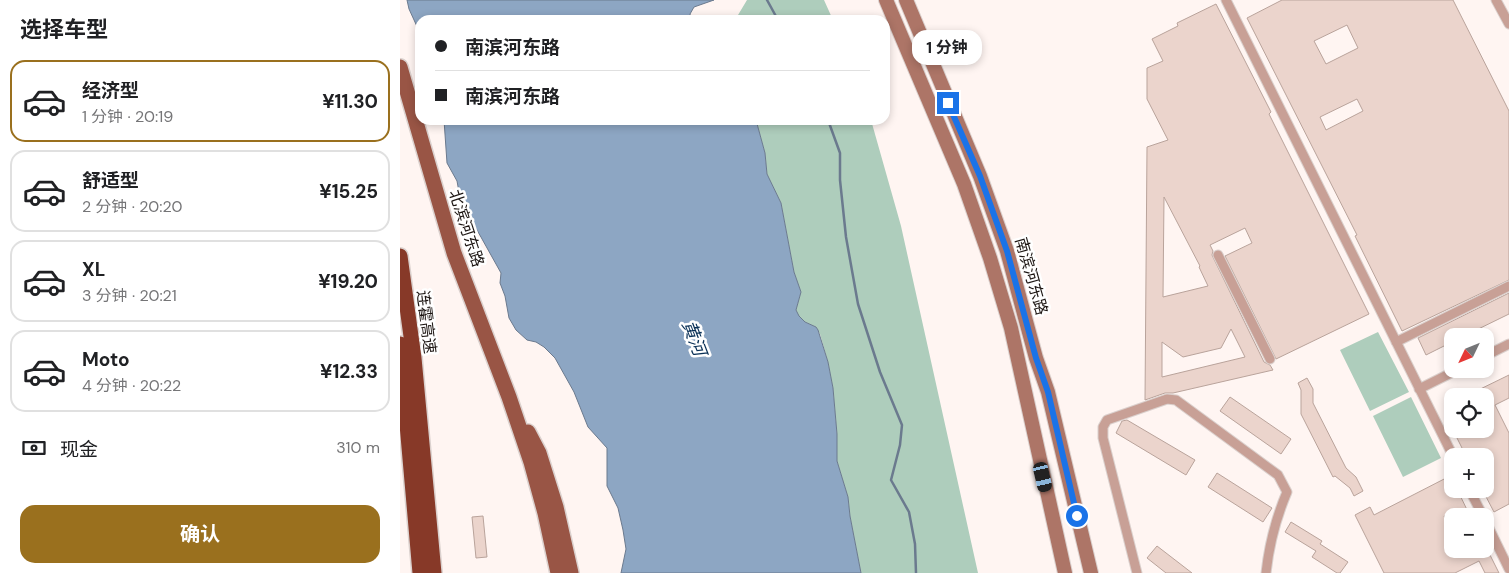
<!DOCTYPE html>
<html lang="zh">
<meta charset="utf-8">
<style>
body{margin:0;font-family:"DM Sans","Noto Sans SC",sans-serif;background:#f2f2f2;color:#202124;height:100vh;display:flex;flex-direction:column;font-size:19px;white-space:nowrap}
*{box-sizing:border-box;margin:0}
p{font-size:16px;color:#757577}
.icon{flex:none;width:28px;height:28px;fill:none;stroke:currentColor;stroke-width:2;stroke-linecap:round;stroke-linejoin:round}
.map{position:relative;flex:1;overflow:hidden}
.side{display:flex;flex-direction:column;background:#fff;width:400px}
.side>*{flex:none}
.banner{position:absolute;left:15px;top:15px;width:475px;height:110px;border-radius:15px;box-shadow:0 2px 8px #0003;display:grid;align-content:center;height:110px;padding:0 20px;background:#fff}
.needle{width:32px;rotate:227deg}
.controls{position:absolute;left:1044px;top:328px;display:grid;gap:10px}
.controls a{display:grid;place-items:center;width:50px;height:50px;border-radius:10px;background:#fff;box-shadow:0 2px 8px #0003;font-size:25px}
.end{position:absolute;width:22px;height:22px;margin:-11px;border:6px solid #1a73e8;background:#fff;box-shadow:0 0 0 2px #fff}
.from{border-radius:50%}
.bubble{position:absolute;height:35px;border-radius:15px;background:#fff;box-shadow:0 2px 8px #0003;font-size:16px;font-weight:700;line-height:35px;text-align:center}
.car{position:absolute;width:15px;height:30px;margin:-15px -8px;border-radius:6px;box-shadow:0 0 4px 1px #0007;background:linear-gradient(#222 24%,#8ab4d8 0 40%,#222 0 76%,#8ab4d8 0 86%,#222 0)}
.banner b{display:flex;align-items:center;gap:18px;height:48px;font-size:19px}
.banner b+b{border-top:1px solid #e0e0e0}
.banner i{width:12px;height:12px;background:#202124}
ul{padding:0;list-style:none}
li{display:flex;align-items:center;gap:15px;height:82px;margin:0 10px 8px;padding:0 10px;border:2px solid #e0e0e0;border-radius:15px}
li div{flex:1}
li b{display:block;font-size:19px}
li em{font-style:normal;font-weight:700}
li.active{border-color:#9a701e}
li>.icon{width:45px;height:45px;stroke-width:1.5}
h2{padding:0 20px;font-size:22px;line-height:60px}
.pay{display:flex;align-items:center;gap:12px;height:55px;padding:0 20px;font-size:19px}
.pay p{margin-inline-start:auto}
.primary-button{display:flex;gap:10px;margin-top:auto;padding:10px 20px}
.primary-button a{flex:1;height:58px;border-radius:15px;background:#9a701e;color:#fff;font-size:20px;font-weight:700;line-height:58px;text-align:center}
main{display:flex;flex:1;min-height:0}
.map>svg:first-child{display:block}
.green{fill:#aecdbc}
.water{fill:#8da6c3;stroke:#6b7a8e}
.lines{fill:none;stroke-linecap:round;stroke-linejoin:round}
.stream{stroke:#6b7a8e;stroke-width:2.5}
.building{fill:#ebd4cc;stroke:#b9a39b;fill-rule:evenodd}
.minor-casing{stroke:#dbd1ce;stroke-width:11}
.secondary-casing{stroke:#dbd1ce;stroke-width:16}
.primary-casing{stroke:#dbd1ce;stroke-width:18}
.motorway-casing{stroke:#dbd1ce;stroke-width:18}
.minor{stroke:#c8a096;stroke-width:9}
.secondary{stroke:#ad7567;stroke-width:14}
.primary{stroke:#995545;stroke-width:15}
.motorway{stroke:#873928;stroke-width:15}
.route{stroke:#1a73e8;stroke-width:6}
.labels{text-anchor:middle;stroke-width:5;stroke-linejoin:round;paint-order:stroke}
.street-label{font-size:16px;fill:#1c1512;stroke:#fff}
.water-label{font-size:18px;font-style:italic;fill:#082f55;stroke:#fff}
</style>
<main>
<section class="side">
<h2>选择车型</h2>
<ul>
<li class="active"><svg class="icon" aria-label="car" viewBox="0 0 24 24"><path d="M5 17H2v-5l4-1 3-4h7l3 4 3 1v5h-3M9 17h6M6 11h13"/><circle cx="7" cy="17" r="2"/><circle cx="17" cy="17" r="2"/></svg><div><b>经济型</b><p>1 分钟 · 20:19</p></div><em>¥11.30</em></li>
<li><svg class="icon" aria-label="car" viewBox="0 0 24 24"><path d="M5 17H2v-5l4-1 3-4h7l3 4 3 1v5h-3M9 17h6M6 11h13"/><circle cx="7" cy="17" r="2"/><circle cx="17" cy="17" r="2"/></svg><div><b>舒适型</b><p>2 分钟 · 20:20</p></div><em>¥15.25</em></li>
<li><svg class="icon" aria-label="car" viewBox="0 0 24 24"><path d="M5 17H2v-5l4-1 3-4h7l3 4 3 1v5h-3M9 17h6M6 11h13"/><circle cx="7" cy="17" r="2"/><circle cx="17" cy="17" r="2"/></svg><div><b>XL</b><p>3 分钟 · 20:21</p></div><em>¥19.20</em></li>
<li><svg class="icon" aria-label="car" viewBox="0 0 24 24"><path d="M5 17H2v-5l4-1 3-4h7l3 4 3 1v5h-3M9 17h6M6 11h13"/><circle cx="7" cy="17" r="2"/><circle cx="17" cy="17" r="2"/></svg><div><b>Moto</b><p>4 分钟 · 20:22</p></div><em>¥12.33</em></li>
</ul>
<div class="pay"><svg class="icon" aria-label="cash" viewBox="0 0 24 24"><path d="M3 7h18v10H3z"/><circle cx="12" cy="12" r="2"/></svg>现金<p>310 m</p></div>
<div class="primary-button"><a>确认</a></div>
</section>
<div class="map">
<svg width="1109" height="573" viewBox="0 0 1109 573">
<rect width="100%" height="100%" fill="#fff5f2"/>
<path class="green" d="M347,0h77l9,20h-98z
M356,120h115l30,106 77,347h-117l-11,-57 -2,-19 -11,-36v-27l-4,-46 -5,-26 -8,-28 -4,-7 -11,-5 -7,-6 -2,-6 5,-18 -7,-20 -13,-69 -14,-29 -2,-21z
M978,332l31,60 -39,19 -30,-61z
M1011,397l30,61 -38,19 -30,-61z"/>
<path class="water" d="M7,0h307l-20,7 -4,7 1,6h-271v13l-11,-24z
M44,120h312l9,33 2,21 14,29 13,69 7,20 -5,18 3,6 6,6 11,5 2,3 10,32 5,26 4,46v27l11,36 2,19 11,57h-240l5,-24 -3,-19 -5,-22 -11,-22v-38l-19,-21 -14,-35 -19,-34 -11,-11 -8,-5 -9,-2 -11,-10 -7,-12 -4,-22 -5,-13 1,-10 -24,-43 -11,-14 -5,-13 -4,-22 -10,-18z"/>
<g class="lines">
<path class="stream" d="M367,0l11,20
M428,120l12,33v27l6,57 12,67 22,68 22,53 -2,20 -9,35 18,32 6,32 1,29"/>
</g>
<path class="building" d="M882,0h171l56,111v169l-107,51 -47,-95 2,-1 -110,-217zM947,25l11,23 -32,16 -12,-23zM957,99l6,12 -37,19 -6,-13z
M816,4l55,108 -2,2 100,200 -93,45 -51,-103 27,-13 -7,-15 -35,17 3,6 -1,4 52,107 6,3 3,5 -100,23h-8l-20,7 2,-253 21,-7 -21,-41v-31l16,-7 -11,-22 26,-13 -1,-3zM764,197l36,69 -1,1 9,19 -45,11zM831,329l14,28 -83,20v-35l21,15 38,-9z
M1109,293v21l-45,22h-12v6l-26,13 -8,-17z
M1109,375v23l-14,7 14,28v71l-15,8 -12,-23h3v-33h-19l-10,-20 14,-7h15v-33h-19z
M907,378l6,11v14l33,65 10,9 7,14 -9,5 -4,-8 -15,-12 -2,1 -32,-63v-24l-3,-7z
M830,397l61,42 -10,15 -61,-43z
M727,420l68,40 -9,15 -70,-42 6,-12z
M817,473l55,35 -9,14 -55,-35z
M1050,476l2,4v9h5l13,27h-26l8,17v16h35l12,24h-14l-6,-12 -24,12h-71l-29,-58 15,-8 4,8z
M83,516l4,41 -11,1 -4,-41z
M891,522l31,19 -2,3 28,18 -8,11h-3l-25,-16 4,-6 -31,-19z
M757,546l35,27h-26l-19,-15z"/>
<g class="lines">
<g class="minor-casing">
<path id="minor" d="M826,0l227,456
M1096,0l13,24
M818,255l52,104
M996,342l113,-56
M1085,356l24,-12
M1019,389l40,-20
M1069,489l14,27
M1085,520l24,49
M737,573l-34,-135v-11l4,-7 60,-21 9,1 102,75 9,17c-11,26 -18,53 -21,81"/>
</g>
<g class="secondary-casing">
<path id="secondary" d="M486,0l78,184 26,74 21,70 54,245
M506,0l74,176 27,75 29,107 12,34 43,181"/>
</g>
<g class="primary-casing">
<path id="primary" d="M0,67l54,186 55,144 22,65 14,51 13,60
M128,432l11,21 17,54 15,66"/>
</g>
<g class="motorway-casing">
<path id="motorway" d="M0,256l14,102 20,215
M0,344l20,229"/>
</g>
<use href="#minor" class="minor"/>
<use href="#secondary" class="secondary"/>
<use href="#primary" class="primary"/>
<use href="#motorway" class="motorway"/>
</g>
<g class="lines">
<path class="route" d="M548,103l32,73 27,75 29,107 12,34 29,124"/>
</g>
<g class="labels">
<g class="street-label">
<text transform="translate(67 228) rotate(72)" y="6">北滨河东路</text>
<text transform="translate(632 276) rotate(74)" y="6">南滨河东路</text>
<text transform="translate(27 322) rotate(83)" y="6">连霍高速</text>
</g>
<g class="water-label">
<text transform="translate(294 338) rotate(69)" y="6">黄河</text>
</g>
</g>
</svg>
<div class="controls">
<a><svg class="needle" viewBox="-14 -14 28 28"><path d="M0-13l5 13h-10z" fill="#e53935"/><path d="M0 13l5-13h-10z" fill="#757577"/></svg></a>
<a><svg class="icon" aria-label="locate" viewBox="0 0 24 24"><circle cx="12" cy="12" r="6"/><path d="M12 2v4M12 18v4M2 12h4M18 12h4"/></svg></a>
<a>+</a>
<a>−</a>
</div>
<i class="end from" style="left:677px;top:516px"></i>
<i class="end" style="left:548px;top:103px"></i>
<div class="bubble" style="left:512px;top:30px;width:70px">1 分钟</div>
<i class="car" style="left:643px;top:477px;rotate:167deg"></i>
<div class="banner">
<b><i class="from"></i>南滨河东路</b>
<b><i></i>南滨河东路</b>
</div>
</div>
</main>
